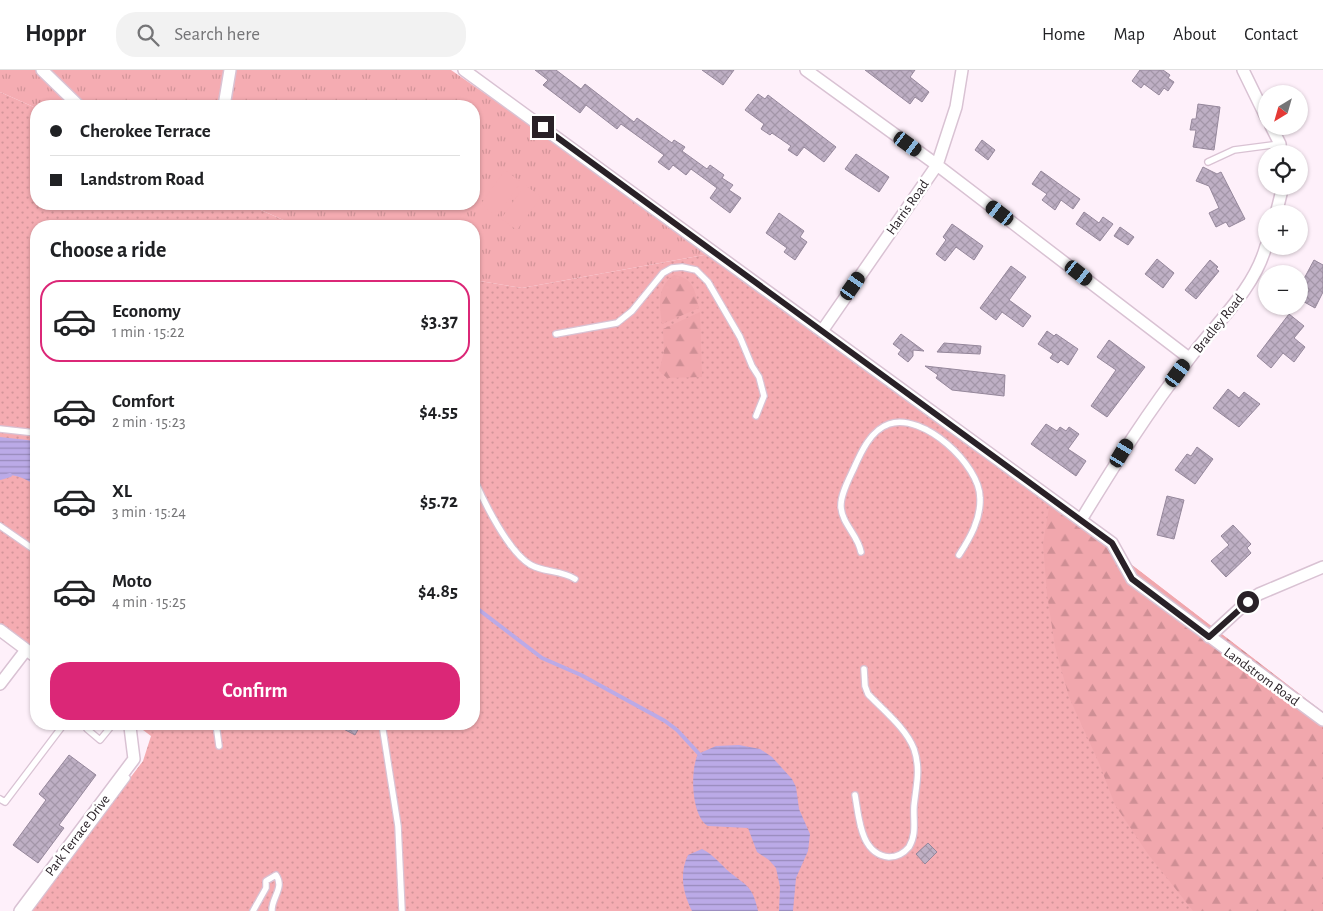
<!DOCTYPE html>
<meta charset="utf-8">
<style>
body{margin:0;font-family:"Alegreya Sans",sans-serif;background:#f2f2f2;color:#202124;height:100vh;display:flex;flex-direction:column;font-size:19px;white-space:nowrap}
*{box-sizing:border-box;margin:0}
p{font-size:16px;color:#757577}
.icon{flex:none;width:28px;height:28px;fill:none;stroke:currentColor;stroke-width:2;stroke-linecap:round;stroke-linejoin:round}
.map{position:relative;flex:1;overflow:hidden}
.panel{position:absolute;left:30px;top:150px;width:450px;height:510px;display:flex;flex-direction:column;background:#fff;border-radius:20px;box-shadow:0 1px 4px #0004}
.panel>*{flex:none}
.guide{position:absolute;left:30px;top:30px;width:450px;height:110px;border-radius:20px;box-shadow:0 1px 4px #0004;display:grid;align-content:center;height:110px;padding:0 20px;background:#fff}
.needle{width:32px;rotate:217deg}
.tools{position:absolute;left:1258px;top:15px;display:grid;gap:10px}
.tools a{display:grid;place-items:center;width:50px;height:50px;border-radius:50%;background:#fff;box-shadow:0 1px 4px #0004;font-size:25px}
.end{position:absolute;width:22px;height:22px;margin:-11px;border:6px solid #292127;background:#fff;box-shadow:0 0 0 2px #fff}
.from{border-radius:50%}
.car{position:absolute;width:15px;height:30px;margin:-15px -8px;border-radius:6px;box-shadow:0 0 4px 1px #0007;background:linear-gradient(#222 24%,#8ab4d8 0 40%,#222 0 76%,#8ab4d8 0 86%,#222 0)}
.guide b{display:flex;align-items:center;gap:18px;height:48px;font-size:19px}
.guide b+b{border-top:1px solid #e0e0e0}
.guide i{width:12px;height:12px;background:#202124}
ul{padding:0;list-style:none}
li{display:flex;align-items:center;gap:15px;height:82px;margin:0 10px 8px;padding:0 10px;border:2px solid transparent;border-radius:20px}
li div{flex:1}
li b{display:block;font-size:19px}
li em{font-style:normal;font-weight:600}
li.active{border-color:#db2777}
li>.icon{width:45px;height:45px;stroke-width:1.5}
h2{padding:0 20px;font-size:22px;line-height:60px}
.primary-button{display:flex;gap:10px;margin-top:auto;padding:10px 20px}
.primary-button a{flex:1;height:58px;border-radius:20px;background:#db2777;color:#fff;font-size:20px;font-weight:600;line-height:58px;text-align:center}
header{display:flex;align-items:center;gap:30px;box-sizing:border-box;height:70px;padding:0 25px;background:#fff;border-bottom:1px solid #e0e0e0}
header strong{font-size:24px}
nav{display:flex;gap:28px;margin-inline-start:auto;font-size:18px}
.search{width:350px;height:45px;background:#f2f2f2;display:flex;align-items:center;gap:12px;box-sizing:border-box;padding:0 18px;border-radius:20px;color:#757577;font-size:19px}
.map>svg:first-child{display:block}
.grass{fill:url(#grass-dots)}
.forest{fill:url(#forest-firs)}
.park{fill:url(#park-tufts)}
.garden{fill:#f5acb2}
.water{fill:url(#water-rules)}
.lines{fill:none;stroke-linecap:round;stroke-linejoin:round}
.stream{stroke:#bbaae7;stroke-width:4}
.building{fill:url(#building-cross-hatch);stroke:#95879b}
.lane-casing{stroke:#d9c2d3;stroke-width:8}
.street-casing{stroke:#d9c2d3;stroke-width:14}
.lane{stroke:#fff;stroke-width:5.5}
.street{stroke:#fff;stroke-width:11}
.route{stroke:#292127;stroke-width:6}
.labels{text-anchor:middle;stroke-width:5;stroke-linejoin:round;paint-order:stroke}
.street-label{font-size:14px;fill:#292127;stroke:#fff}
</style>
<header>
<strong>Hoppr</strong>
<div class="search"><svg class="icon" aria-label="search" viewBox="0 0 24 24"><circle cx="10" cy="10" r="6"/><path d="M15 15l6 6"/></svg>Search here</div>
<nav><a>Home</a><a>Map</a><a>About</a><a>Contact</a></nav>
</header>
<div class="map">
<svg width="1323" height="841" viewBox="0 0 1323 841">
<defs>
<pattern id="grass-dots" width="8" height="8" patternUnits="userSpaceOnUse" patternTransform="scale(1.25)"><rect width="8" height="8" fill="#f5acb2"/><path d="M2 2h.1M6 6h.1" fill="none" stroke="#d29499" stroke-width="1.8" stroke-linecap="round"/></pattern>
<pattern id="forest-firs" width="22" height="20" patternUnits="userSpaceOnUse" patternTransform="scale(1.25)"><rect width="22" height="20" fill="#f1a7ad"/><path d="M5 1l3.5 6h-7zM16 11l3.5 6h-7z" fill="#cf8f95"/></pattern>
<pattern id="park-tufts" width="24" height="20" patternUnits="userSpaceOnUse" patternTransform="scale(1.25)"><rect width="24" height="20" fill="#f5acb2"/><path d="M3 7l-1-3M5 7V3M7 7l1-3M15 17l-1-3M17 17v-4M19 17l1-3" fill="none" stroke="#d29499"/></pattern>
<pattern id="water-rules" width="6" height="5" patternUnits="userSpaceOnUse" patternTransform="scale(1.25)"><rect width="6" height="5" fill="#bbaae7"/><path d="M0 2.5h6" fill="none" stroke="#988abb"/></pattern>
<pattern id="building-cross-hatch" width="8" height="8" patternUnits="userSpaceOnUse" patternTransform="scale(1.25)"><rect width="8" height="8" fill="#beafc4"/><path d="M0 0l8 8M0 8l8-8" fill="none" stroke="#a396a8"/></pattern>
</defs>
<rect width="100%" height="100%" fill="#fef0fa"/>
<path class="grass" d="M0,22l36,16v96h211l50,22h-261v427l-36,-27z
M715,183l335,249 273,210v199h-1294l114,-150 8,-25 -16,-12h339v-444l48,8z"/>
<path class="forest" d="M674,205c20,3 21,16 25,33l-37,16c-3,-19 -5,-38 12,-49z
M700,242l2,65 -35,1 -8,-7 5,-19 -1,-23z
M1050,432l273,210v199h-130l-45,-57 -33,-49 -16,-42 -30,-66 -14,-50 -8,-53 -4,-50z"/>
<path class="park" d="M0,0h451l264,183 -193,35 -48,-8v-54h-177l-50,-22h227v-98h-438v2l-36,-16z"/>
<path class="garden" d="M505,100l16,12 -24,34 -16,-12z
M525,115l16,12 -24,33 -16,-11z"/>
<path class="water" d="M0,367l36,4v44c-11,-6 -24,-14 -36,-7z
M739,675l21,4 12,8 20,22 4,8 3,22 11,25 -2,17 -12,27 -3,33h-14l1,-24 -4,-19 -7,-8 -12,-8 -9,-24 -40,-2c-17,-10 -18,-56 -10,-72l18,-8z
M702,779c10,5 16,12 24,20 19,17 26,14 32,42h-66c-9,-18 -13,-37 -4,-56z"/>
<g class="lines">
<path class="stream" d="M0,408l10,-3
M474,536l68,52 39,17 84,46 12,9 24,26"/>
</g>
<path class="building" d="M535,0h21l25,19 4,-5 49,38 3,-4 35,25 2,-3 11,7 -3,4 25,18 3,-4 14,10 -2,3 11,7 -4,5 12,8 -11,15 -20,-15 7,-10 -26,-19 -5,6 -13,-10 -4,5 -11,-8 6,-7 -43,-31 -4,5 -31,-24 -6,8 -37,-28 5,-5z
M702,0h32l-11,15z
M865,0h50l-5,7 19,15 -7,10 -7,-5 -5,7z
M1140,0h23l7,5 -2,3 6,4 -6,9 -4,-3 -5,7 -15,-11 -3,4 -9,-7z
M758,24l7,5 3,-4 68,52 -12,15 -20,-15 -7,9 -9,-6 3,-4 -19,-13 -2,2 -9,-6 3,-5 -19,-14z
M1198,34l22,3 -6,43 -21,-3 3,-17h-6l2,-11h4z
M982,70l13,10 -7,10 -13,-10z
M856,84l33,23 -10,15 -34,-23z
M1203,97l14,7 4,-2 24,47 -16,8 -3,-5 -10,5 -7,-14 10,-5 -10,-22 -13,-5z
M1041,101l39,28 -7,10 -12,-9 -6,10 -13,-10 5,-6 -15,-10z
M1084,142l15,11 4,-6 10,7 -13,17 -24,-17z
M779,143l25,18 -4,6 7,5 -12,18 -11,-8 3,-4 -21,-15z
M952,154l31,22 -9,14 -18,-13 -11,14 -9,-7 10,-14 -3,-3z
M1120,157l14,10 -6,8 -14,-9z
M1157,189l17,14 -11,15 -18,-14z
M1210,190l8,7 -2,2 3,2 -23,28 -11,-9z
M1314,190l9,5v27l-8,16 -16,-9v-11z
M1011,196l15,11 -17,23 22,16 -8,11 -21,-15 -6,8 -16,-12z
M1289,244l15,12 -10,12 11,9 -11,15 -11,-9 -12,15 -14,-12z
M1047,261l7,5 2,-2 22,15 -10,16 -7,-5 -3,3 -8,-5 3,-4 -15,-10z
M901,264l23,17 -11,-1v6l-5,6 -10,-8 3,-4 -8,-6z
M1109,270l36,27 -38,50 -16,-11 25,-36 -19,-13z
M944,273l37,3 -1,8 -43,-2z
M925,296l80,9 -1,21 -52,-6 -16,-12 2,-3z
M1228,319l11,9 5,-6 16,12 -21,23 -26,-19z
M1046,354l11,7 3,-4 6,4 3,-4 10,7 -11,15 18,12 -10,15 -45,-32z
M1197,377l16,12 -18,25 -20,-14 12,-16 4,2z
M1167,426l17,4 -10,39 -17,-4z
M1233,455l18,19 -4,4 4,5 -25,24 -15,-16 18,-16 -8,-9z
M334,654h27l-6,11z
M69,685l27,20 -37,50 5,3 -26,35 -25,-18 33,-45 -7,-6z
M928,773l9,9 -12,12 -9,-10z"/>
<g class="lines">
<g class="lane-casing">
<path id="lane" d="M1208,92l26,-12 46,-6
M556,264l61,-11 15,-12 31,-38 9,-5 10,-1 14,3 12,12 32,55 12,29 7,11 5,19 -8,20
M0,359l36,4
M474,409c10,23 35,74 57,86 15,8 30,5 44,14
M0,456l36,25
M861,482c-3,-17 -19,-28 -20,-45 -1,-12 8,-28 13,-39 7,-16 17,-38 35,-44 34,-12 91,41 91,74 1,21 -10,40 -21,57
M89,654l-2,5 13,11 13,-16
M216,654l3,22
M382,654l16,102 4,85
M855,725c4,22 5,59 34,62 8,0 15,-4 20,-10 8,-13 4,-27 5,-41 2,-20 7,-36 0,-57 -8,-21 -31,-39 -46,-55l-3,-8 -1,-17
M0,729l5,3 59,-78
M28,841l99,-133
M253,841l13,-23v-7l10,-6c9,13 -5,23 -4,36"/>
</g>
<g class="street-casing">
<path id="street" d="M42,0l37,36
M464,0l648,473 20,36 191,141
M806,0l131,95 252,193
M1243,0l23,47
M224,36l6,-36
M1271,56l9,18 1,10
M1276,144l7,-28
M822,261l115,-166 19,-58 6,-37
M1081,450c34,-56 68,-110 108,-161 27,-36 65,-69 77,-113
M0,560l36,27
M1209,567l38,-35 12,-8 64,-27
M0,614l26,-34
M20,841l114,-152 -4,-32 -3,-3"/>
</g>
<use href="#lane" class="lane"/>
<use href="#street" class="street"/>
</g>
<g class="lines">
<path class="route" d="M543,57l569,416 20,36 77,58 39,-35"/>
</g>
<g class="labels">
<g class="street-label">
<text transform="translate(907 137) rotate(-55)" y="5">Harris Road</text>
<text transform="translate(1218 253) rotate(-51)" y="5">Bradley Road</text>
<text transform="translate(1262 606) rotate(36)" y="5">Landstrom Road</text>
<text transform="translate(77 765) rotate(-53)" y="5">Park Terrace Drive</text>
</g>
</g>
</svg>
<div class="tools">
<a><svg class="needle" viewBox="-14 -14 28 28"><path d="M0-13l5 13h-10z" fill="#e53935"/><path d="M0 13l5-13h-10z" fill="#757577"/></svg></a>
<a><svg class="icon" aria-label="locate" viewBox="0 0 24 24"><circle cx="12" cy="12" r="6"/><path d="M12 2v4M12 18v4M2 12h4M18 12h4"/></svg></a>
<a>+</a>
<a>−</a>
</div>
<i class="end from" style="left:1248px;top:532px"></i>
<i class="end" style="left:543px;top:57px"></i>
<i class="car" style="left:908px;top:74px;rotate:126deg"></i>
<i class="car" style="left:1000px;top:143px;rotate:307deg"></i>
<i class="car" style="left:1079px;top:203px;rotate:128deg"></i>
<i class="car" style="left:853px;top:216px;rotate:35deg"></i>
<i class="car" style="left:1178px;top:303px;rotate:36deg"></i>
<i class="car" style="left:1122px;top:383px;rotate:31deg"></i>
<div class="guide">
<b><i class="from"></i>Cherokee Terrace</b>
<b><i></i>Landstrom Road</b>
</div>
<section class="panel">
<h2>Choose a ride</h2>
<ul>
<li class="active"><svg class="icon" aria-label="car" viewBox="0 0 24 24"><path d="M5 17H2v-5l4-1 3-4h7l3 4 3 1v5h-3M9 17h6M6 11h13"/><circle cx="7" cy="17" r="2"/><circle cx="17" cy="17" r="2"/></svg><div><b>Economy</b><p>1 min · 15:22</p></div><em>$3.37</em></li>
<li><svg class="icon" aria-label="car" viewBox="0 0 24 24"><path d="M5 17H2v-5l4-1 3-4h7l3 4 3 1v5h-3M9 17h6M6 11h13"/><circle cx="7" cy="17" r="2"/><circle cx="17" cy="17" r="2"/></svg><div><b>Comfort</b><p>2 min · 15:23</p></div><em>$4.55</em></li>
<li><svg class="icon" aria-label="car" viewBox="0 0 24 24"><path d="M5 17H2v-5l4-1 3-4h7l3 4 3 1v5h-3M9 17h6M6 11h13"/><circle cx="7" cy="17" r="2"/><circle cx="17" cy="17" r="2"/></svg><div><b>XL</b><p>3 min · 15:24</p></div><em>$5.72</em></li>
<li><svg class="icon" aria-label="car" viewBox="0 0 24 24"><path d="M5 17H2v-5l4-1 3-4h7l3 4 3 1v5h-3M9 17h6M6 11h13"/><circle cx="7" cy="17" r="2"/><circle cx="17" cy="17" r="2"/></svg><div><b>Moto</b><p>4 min · 15:25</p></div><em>$4.85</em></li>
</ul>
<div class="primary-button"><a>Confirm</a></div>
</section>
</div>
